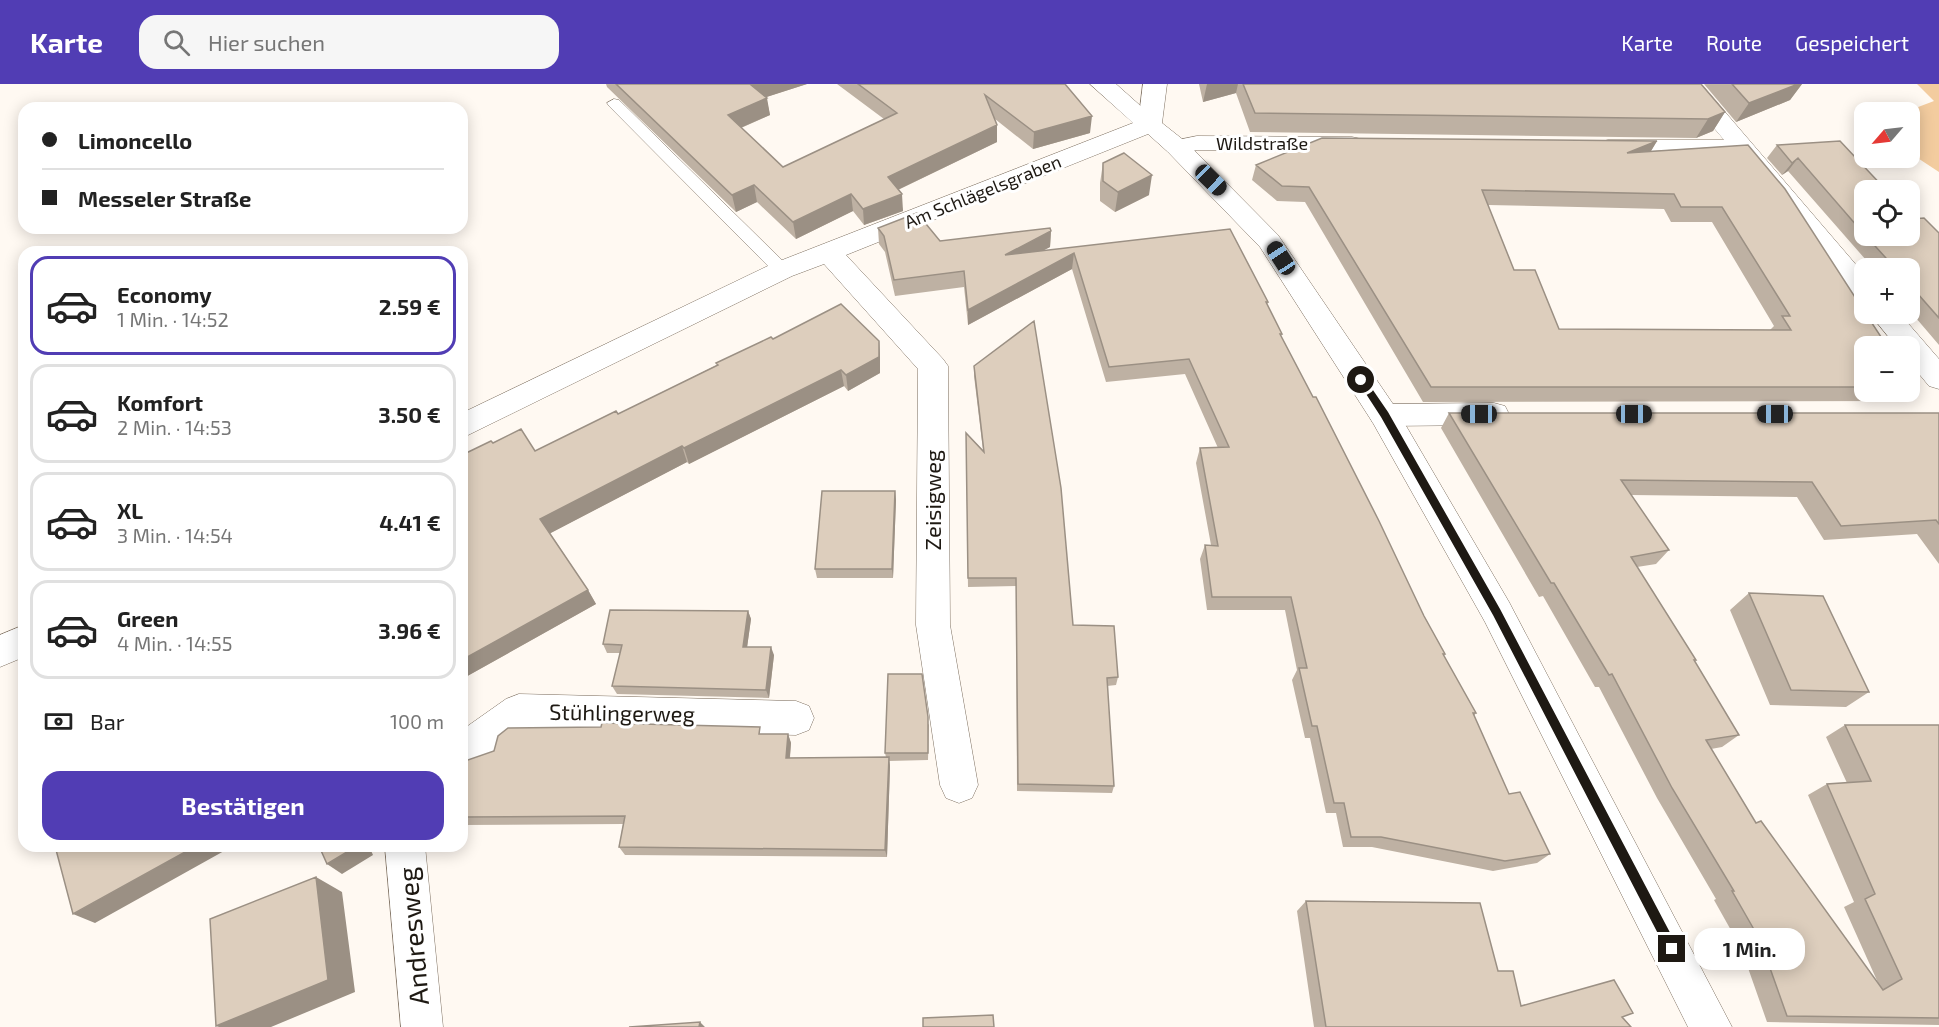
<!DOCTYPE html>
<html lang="de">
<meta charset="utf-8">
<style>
body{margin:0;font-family:"Exo 2",sans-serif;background:#f6f6f6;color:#222;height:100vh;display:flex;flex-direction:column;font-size:22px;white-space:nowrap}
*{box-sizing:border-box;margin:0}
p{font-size:20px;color:#767676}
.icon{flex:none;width:33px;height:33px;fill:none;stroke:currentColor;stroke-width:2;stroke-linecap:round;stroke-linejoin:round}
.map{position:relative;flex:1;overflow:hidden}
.details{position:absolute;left:18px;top:162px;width:450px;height:606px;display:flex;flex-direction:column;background:#fff;border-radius:18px;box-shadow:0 3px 15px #0003}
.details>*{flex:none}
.banner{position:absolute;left:18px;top:18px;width:450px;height:132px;border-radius:18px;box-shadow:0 3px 15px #0003;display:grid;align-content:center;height:132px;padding:0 24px;background:#fff}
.needle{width:39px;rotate:242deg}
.controls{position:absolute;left:1854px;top:18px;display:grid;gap:12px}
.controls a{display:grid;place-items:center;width:66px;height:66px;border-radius:12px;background:#fff;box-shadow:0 3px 15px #0003;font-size:30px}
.end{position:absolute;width:27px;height:27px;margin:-14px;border:8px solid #1e1913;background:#fff;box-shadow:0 0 0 3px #fff}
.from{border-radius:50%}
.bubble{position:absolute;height:42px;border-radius:18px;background:#fff;box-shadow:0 3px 15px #0003;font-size:20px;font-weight:700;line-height:42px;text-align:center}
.car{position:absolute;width:18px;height:36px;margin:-18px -9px;border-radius:8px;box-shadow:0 0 4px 2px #0007;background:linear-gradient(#222 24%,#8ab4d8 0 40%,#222 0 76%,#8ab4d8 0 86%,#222 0)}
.banner b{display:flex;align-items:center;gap:21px;height:57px;font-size:22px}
.banner b+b{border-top:2px solid #e0e0e0}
.banner i{width:15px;height:15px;background:#222}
ul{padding:10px 0 0;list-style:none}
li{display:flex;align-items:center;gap:18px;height:99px;margin:0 12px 9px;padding:0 12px;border:3px solid #e0e0e0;border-radius:18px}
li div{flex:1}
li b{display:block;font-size:22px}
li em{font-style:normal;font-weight:700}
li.on{border-color:#513db4}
li>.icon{width:54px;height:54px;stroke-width:1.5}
.pay{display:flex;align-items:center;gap:15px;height:66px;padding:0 24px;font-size:22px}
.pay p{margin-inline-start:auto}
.primary-button{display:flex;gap:12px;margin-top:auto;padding:12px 24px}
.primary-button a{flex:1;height:69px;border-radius:18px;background:#513db4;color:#fff;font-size:24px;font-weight:700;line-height:69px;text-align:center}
header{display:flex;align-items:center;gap:36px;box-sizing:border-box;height:84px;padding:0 30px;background:#513db4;color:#fff}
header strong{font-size:28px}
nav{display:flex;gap:33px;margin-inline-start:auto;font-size:21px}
.search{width:420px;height:54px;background:#f6f6f6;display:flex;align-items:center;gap:15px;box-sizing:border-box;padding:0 21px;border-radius:18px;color:#767676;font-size:22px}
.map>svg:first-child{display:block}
.green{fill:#f3cc9f}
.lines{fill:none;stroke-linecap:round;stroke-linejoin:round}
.service-casing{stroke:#7e7061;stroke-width:1}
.minor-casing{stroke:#7e7061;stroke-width:1}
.tertiary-casing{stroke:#7e7061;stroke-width:1}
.service{fill:#fff;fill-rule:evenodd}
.minor{fill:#fff;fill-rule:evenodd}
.tertiary{fill:#fff;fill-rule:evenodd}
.wall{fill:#beb1a3;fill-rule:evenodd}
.shaded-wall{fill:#9b9084}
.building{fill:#ddcebd;stroke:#9b9084;stroke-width:1.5;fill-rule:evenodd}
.route{fill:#1e1913}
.labels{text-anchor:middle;stroke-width:6;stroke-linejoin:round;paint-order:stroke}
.far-street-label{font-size:18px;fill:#1e1913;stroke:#fff}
.street-label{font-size:22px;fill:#1e1913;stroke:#fff}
.near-street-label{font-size:27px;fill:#1e1913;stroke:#fff}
</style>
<header>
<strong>Karte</strong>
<div class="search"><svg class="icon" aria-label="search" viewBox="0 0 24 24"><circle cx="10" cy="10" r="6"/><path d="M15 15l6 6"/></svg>Hier suchen</div>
<nav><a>Karte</a><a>Route</a><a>Gespeichert</a></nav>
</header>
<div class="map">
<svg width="1939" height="943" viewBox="0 0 1939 943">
<rect width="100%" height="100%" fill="#fff9f2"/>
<path class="green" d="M1917,0h22v88l-29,-19v-41h-5l29,-11z"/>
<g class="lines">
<g class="service-casing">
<path id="service" d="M614,15l5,1 169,166 3,4 -3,4h-12l-167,-168 -2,-3z"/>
</g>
<g class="minor-casing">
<path id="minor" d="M1090,0h26l46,41 -4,5 -312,125 97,104 5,7 2,259 28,160 -6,13 -13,5 -13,-5 -6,-13 -24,-160 2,-256 -94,-105 -32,12 -330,162v-25l310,-149 361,-141z
M1677,0h24l163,190v26l-10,-2 -118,-143 -128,-1 -9,-2 -3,-5 3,-5 9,-2h116z
M1197,52l155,1 9,2 3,5 -3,5 -9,2 -155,-1 -20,4 -9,-2 -3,-5 3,-5z
M1870,230h30l39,45v30l-10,-3 -19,-23v-17h-14z
M1494,319l11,3 4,8 -4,8 -11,3 -110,1 -11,-3 -4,-8 4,-8 11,-3z
M24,541v32l-24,10v-32z
M519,610l277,7 13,5 5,12 -5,12 -13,5 -271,-7 -50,36 -13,5v-39l44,-31z
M385,762h40l18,181h-42z"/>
</g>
<g class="tertiary-casing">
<path id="tertiary" d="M1143,0h24l-5,39 24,19 92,93 117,172 114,195 223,425h-44l-203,-405 -112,-199 -113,-176 -92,-95 -30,-27z"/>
</g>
<use href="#service" class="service"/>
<use href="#minor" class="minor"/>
<use href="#tertiary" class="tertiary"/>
</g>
<path class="wall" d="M606,0h201l-41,13 4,18 -29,13 42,39 101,-48 -47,-35h228l25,49 -57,16 -38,-30 2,23 -99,48 5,21 -39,14 -11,-14 -57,28 -39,-37 -21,10 -129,-125z
M1199,0h502l24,28 -12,19 -17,7 -446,-6 -14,-39 -33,9z
M1704,0h98l-12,16 -54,22z
M1657,57l-6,10 97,-6 116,201v46h44l-10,9 -475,1 -118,-200 -28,-1 -25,-21 4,-15zM1488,121l176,4 7,13h41l62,104 -4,4 -211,-1 -45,-59z
M1777,61l87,45v46h46l2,-17 27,14v112l-29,-34v-43h-37l-85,-97 -6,4 -15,-17z
M1103,79l46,32 -34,17 -15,-11v-18z
M878,144l62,13 111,-10 -1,16 -8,4 188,-22 38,73 -1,3 15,29 -1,2 143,280 21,38 -1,2 32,57 -2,3 35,78 41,60 -13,9 -44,8 -121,-24h-29l-7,-34h-10l-16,-75h-5l-13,-58 5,-10 -12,-60h-78l-7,-51 5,-14h6l-15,-82 4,-15h18l-33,-74 -79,8 -34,-113 -104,56 -4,-38 -69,9 -10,-44 -6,-8z
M773,255l106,2 1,16v16l-32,18 -4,-5 -155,78 -2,-2 -137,71 38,57 8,14 -134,75v-224l31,-12 42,8 83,-37 99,-49 -1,-2z
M974,282l99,259 45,52 -2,8 -9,1 7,100 -2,7 -95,-2 -1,-205 -48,1 -2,-154 17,17 -9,-74z
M1449,329h490v151l-22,-30 -93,6 -27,-43 -166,-2 38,55 -13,14 -19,3 59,93 -2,1 45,74 -17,12 -11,2 45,74 123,162 -35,-78 10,-5 -46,-107 19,-11 20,-1 -21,-46 19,-12h94v300l-172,-3 -26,-74 -27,-48 2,-1 -59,-101 -58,-111h-4l-52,-91 -4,1 -98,-169z
M895,407l1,9 -3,78h-76l-2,-9z
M1749,509l120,99 -23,15 -76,-2 -40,-95z
M748,527l3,8 -4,28 27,8 -5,43 -152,-4 -5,-8 8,-33h-13l-4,-9z
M929,640l-1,36 -39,1 1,5 -3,91 -262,-2 -6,-8 4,-23 -161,1v-63l301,-28h25l3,9 -1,15 96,-1 -1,-4z
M1306,817l192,70 23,35 102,11 8,10h-317l-17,-116z"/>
<path class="shaded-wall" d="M753,0h54l-53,17 -3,-16z
M1207,0h31l-2,9 -33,9z
M1798,0h4l-12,16 -54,22 13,-19z
M767,14l3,17 -39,17 -3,-17z
M1725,28l-12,19 -17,7 12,-19z
M1092,32l-2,17 -57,16 1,-17z
M997,41v17l-108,52 -1,-17z
M1657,57l-9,15 -21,-3z
M1798,74l-10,13 -6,4 10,-12z
M1152,91l-3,20 -34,17 3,-20z
M754,101l3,17 -21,10 -4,-17z
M851,110l2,17 -57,28 -3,-17z
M902,110l1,17 -39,14 -1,-16z
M1051,147l-1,16 -46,24 1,-16z
M1074,169l-2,16 -104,56v-15z
M879,257l1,16v16l-32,18 -2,-16z
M841,286l3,16 -155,78 -5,-16z
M682,362l5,16 -138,72 -9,-15z
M895,407l1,9 -3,78 -1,-9z
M588,506l8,14 -134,75v-19z
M748,527l3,8 -5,36 -3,-8z
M771,563l3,8 -5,43 -3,-8z
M788,650l3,9 -2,23 -3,-8z
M889,673l1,9 -3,91 -2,-7z
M196,762h37l-138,77 -22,-9z
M357,762h12l4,9 -31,19 -15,-10z
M316,793l26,15 13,100 -84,35h-52l-3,-1z
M700,938l5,5h-6z"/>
<path class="building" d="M616,0h137l-2,1 16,13 -39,17 55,52 114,-54 -39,-29h207l27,32 -58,16 -49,-37 12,30 -109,52 14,17 -39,15 -12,-15 -58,28 -39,-37 -22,10z
M1243,0h458l24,28 -17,7 -453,-6z
M1732,0h66l-49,19z
M1322,54l335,3 -30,12 121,-8 37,44 79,122v3h2l21,32h-23v41h-433l-122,-200 -27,-1 -26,-21zM1482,106l192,4 7,13h41l68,109h-8l9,14 -232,-1 -24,-59h-21z
M1840,57l46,49h-22v44l-66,-76 -6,5 -15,-18z
M1124,69l28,22 -34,17 -15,-11v-18z
M917,129l23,28 110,-13 1,3 -46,24 225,-26 38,73h-2l16,32h-2l33,63h3l63,124 45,95 21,38h-2l33,59h-3l36,81 11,-2 30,62 -45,7 -124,-24h-30l-7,-34h-10l-17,-77h-5l-13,-58h8l-16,-71h-79l-7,-52 13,1 -18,-98 29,-1 -40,-88 -80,8 -35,-114 -106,57 -4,-39 -70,9 -10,-44 -6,-8z
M1910,132l2,3 12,-1 15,15v85l-29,-33v-17h-15l-29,-32h44z
M841,220l38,37v16l-33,18 -5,-5 -157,78 -2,-2 -142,73 48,71 -126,70v-205l29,-14 2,2 28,-14 14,22 81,-40 2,3 100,-49 -2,-2 55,-26 2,2z
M1034,237l27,167 12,137 41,1 4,51 -11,1 7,108 -96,-2 -2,-206h-48l-2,-145 18,19 -10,-86z
M1449,329h490v111l-3,-4 -95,6 -29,-44 -191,-2 48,70 -38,7 65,103h-2l45,75 -33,5 50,83 5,-2 122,169 19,-11 -37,-80 10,-5 -48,-110 44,-3 -26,-56h94v293l-152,-2 -27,-76 -28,-49h2l-62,-103 -60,-114 -3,1 -55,-92h-3z
M822,407h73l-3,78h-77z
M1749,509l74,3 46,96 -78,-2z
M610,526l138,1 -5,36h28l-5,43 -154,-4 10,-41 -19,-1z
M888,590h34l6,43v36h-43z
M602,639l158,4 -1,7h29l-2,24 103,-1 -4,93 -266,-3 6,-31 -163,1v-55l32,-11 4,-15 10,-8 93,-1z
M55,762h141l-123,68z
M319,762h38l-30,18z
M316,793l12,103 -112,46 -6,-107z
M1306,817l174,2 18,68h15l8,35 93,-26 19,33 -11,4 9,10h-305z
M993,931l1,12h-71v-9z
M700,938l-1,5h-70z"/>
<path class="route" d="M1361,292l3,1 24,35 112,197 176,335v9h-8l-175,-338 -112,-198 -24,-37z"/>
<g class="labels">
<g class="far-street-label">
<text x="1262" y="66">Wildstraße</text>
<text transform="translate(983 108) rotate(-22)" y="6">Am Schlägelsgraben</text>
</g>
<g class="street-label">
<text transform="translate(933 416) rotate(-90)" y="8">Zeisigweg</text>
<text transform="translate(622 629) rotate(1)" y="8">Stühlingerweg</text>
</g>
<g class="near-street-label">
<text transform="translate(414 852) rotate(-95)" y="9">Andresweg</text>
</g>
</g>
</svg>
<div class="controls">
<a><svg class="needle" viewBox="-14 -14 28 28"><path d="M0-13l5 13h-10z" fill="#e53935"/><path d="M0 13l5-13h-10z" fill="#767676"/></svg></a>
<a><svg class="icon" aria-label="locate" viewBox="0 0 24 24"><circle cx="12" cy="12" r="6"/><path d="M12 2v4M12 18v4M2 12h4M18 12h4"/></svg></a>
<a>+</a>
<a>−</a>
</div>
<i class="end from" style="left:1361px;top:296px"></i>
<i class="end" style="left:1672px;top:865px"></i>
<div class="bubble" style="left:1694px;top:844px;width:111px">1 Min.</div>
<i class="car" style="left:1211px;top:96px;rotate:134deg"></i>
<i class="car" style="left:1281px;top:174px;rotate:327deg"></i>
<i class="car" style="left:1479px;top:330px;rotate:270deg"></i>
<i class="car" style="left:1634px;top:330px;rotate:90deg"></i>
<i class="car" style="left:1775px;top:330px;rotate:270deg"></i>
<div class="banner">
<b><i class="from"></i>Limoncello</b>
<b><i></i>Messeler Straße</b>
</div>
<section class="details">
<ul>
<li class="on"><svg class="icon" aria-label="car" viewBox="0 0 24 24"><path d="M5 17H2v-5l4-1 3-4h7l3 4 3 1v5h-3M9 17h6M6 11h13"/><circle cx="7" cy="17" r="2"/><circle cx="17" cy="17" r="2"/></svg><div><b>Economy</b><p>1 Min. · 14:52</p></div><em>2.59 €</em></li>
<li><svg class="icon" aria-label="car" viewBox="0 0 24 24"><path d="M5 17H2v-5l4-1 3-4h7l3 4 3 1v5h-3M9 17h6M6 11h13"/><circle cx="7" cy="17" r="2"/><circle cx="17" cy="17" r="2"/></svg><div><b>Komfort</b><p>2 Min. · 14:53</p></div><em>3.50 €</em></li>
<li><svg class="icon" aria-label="car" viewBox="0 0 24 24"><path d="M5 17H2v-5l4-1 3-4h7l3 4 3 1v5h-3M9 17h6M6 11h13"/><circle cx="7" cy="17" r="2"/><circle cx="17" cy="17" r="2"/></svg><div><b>XL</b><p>3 Min. · 14:54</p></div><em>4.41 €</em></li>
<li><svg class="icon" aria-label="car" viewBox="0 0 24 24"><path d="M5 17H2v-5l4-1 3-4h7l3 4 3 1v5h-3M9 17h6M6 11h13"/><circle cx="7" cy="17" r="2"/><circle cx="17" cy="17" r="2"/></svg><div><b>Green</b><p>4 Min. · 14:55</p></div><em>3.96 €</em></li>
</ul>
<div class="pay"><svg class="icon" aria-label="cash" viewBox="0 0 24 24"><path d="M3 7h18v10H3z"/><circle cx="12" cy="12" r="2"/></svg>Bar<p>100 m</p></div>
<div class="primary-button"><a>Bestätigen</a></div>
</section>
</div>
